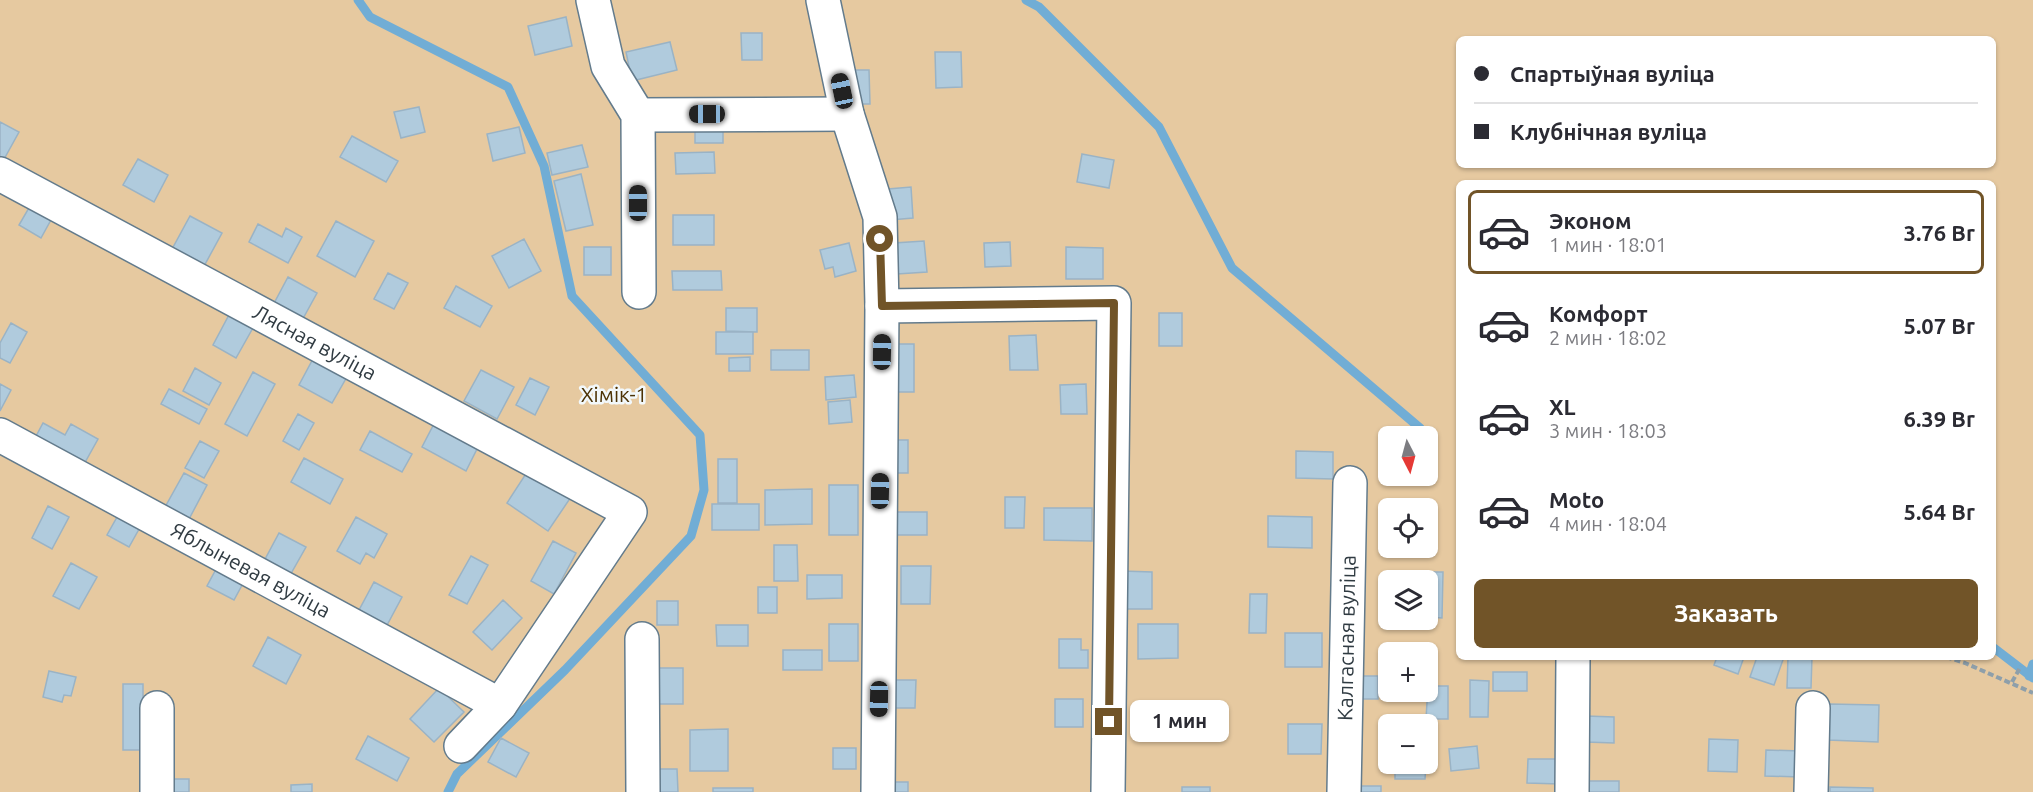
<!DOCTYPE html>
<html lang="ru">
<meta charset="utf-8">
<style>
body{margin:0;font-family:Ubuntu,sans-serif;background:#f2f2f3;color:#2b2b33;height:100vh;display:flex;flex-direction:column;font-size:22px;white-space:nowrap}
*{box-sizing:border-box;margin:0}
p{font-size:20px;color:#7c7c81}
.icon{flex:none;width:33px;height:33px;fill:none;stroke:currentColor;stroke-width:2;stroke-linecap:round;stroke-linejoin:round}
.map{position:relative;flex:1;overflow:hidden}
.sheet{position:absolute;left:1456px;top:180px;width:540px;height:480px;display:flex;flex-direction:column;background:#fff;border-radius:9px;box-shadow:0 2px 4px #0004}
.sheet>*{flex:none}
.guide{position:absolute;left:1456px;top:36px;width:540px;height:132px;border-radius:9px;box-shadow:0 2px 4px #0004;display:grid;align-content:center;height:132px;padding:0 18px;background:#fff}
.needle{width:39px;rotate:174deg}
.buttons{position:absolute;left:1378px;top:426px;display:grid;gap:12px}
.buttons a{display:grid;place-items:center;width:60px;height:60px;border-radius:9px;background:#fff;box-shadow:0 2px 4px #0004;font-size:30px}
.end{position:absolute;width:27px;height:27px;margin:-14px;border:8px solid #715428;background:#fff;box-shadow:0 0 0 3px #fff}
.from{border-radius:50%}
.bubble{position:absolute;height:42px;border-radius:9px;background:#fff;box-shadow:0 2px 4px #0004;font-size:20px;font-weight:700;line-height:42px;text-align:center}
.car{position:absolute;width:18px;height:36px;margin:-18px -9px;border-radius:8px;box-shadow:0 0 4px 2px #0007;background:linear-gradient(#222 24%,#8ab4d8 0 40%,#222 0 76%,#8ab4d8 0 86%,#222 0)}
.guide b{display:flex;align-items:center;gap:21px;height:57px;font-size:22px}
.guide b+b{border-top:2px solid #e1e1e2}
.guide i{width:15px;height:15px;background:#2b2b33}
ul{padding:10px 0 0;list-style:none}
li{display:flex;align-items:center;gap:18px;height:84px;margin:0 12px 9px;padding:0 6px;border:3px solid transparent;border-radius:9px}
li div{flex:1}
li b{display:block;font-size:22px}
li em{font-style:normal;font-weight:700}
li.active{border-color:#715428}
li>.icon{width:54px;height:54px;stroke-width:1.5}
.primary-button{display:flex;gap:12px;margin-top:auto;padding:12px 18px}
.primary-button a{flex:1;height:69px;border-radius:9px;background:#715428;color:#fff;font-size:24px;font-weight:700;line-height:69px;text-align:center}
.map>svg:first-child{display:block}
.green{fill:#e6c9a0;fill-rule:evenodd}
.lines{fill:none;stroke-linecap:round;stroke-linejoin:round}
.stream{stroke:#71add5;stroke-width:9}
.building{fill:#b0cbdd;stroke:#9ab3c5;stroke-width:1.5}
.street-casing{stroke:#637b8c;stroke-width:36}
.path{stroke:#8e9faa;stroke-width:4;stroke-dasharray:6 3;stroke-linecap:butt}
.street{stroke:#fff;stroke-width:33}
.route{stroke:#715428;stroke-width:8}
.labels{text-anchor:middle;stroke-width:5;stroke-linejoin:round;paint-order:stroke}
.street-label{font-size:21px;fill:#303b42;stroke:#f2f8fb}
.park-label{font-size:21px;fill:#4c3204;stroke:#f2f8fb}
</style>
<div class="map">
<svg width="2033" height="792" viewBox="0 0 2033 792">
<rect width="100%" height="100%" fill="#d8edfc"/>
<path class="green" d="M0,0h2033v792h-2033zM1460,39h534v126h-534zM1460,183h534v474h-534zM1389,436h39v40h-39zM1389,508h39v40h-39zM1389,580h39v40h-39zM1389,652h39v40h-39zM1389,724h39v40h-39z"/>
<g class="lines">
<path class="stream" d="M358,0l12,17 138,70 36,79 28,130 128,139 4,55 -13,46 -126,134 -108,104 -9,18
M1026,0l13,7 120,120 73,141 188,160
M1994,648l39,30
M2029,676l4,-12"/>
</g>
<path class="building" d="M566,17l6,29 -37,9 -7,-29z
M741,33h21v27h-20z
M670,42l7,28 -45,11 -6,-29z
M935,52h26l1,35 -26,1z
M852,70h17l1,34h-17z
M419,107l6,25 -24,6 -7,-26z
M0,122l19,10 -16,29 -3,-2z
M695,122h28v21h-28z
M519,127l6,26 -32,8 -6,-27z
M352,136l46,25 -12,21 -46,-25z
M582,145l6,22 -36,8 -5,-22z
M714,152l1,21 -39,1 -1,-21z
M1082,154l32,6 -5,28 -32,-6z
M138,159l30,16 -14,27 -31,-17z
M581,174l12,51 -27,6 -12,-50z
M911,187l2,31 -23,2 -2,-31z
M30,206l22,12 -11,20 -22,-13z
M673,215h41v30h-41z
M190,216l32,17 -19,35 -32,-17z
M336,221l38,20 -19,36 -38,-21z
M258,224l24,13 4,-9 16,9 -14,26 -39,-21z
M524,239l17,32 -32,17 -17,-32z
M924,241l3,31 -30,2 -3,-31z
M1010,242l1,24 -26,1 -1,-24z
M849,243l7,28 -21,6 -2,-10 -8,2 -5,-19z
M584,247h27v28h-27z
M1066,247l37,1v31h-37z
M672,271h49l1,19h-49z
M388,273l20,10 -14,26 -20,-10z
M288,277l29,16 -17,31 -29,-15z
M456,286l36,20 -12,21 -36,-19z
M726,308h31v24l-31,-1z
M230,313l24,13 -18,32 -23,-13z
M1159,313h23v33h-23z
M11,323l16,9 -17,31 -10,-5v-15z
M716,332h37v22h-37z
M1036,335l2,35h-28l-1,-34z
M889,344h25v48h-25z
M771,350h38v20h-38z
M314,357l34,18 -16,28 -33,-18z
M750,357v14h-21v-13z
M195,368l26,15 -12,22 -26,-14z
M481,370l33,17 -17,32 -33,-18z
M253,372l22,12 -28,52 -22,-12z
M854,375l2,22 -30,3 -1,-23z
M530,378l19,9 -14,28 -19,-10z
M0,384l11,6 -11,21z
M1086,384l1,30h-26l-1,-29z
M169,389l38,20 -8,15 -38,-20z
M850,400l2,22 -23,2 -1,-22z
M298,414l16,9 -15,27 -16,-9z
M436,420l44,23 -14,28 -44,-24z
M43,423l22,12 6,-11 27,15 -15,27 -49,-26z
M370,431l42,23 -10,18 -42,-22z
M885,440h23v33h-23z
M200,441l19,10 -15,27 -19,-10z
M1296,451l37,1v27l-37,-1z
M304,458l39,21 -13,25 -39,-22z
M718,459h19v44h-19z
M531,466l42,28 -25,37 -41,-28z
M184,473l23,12 -19,36 -24,-12z
M829,485h29v50h-29z
M812,489v35l-47,1v-35z
M1005,497h20l-1,31h-19z
M712,504h47v26h-47z
M48,506l21,11 -17,32 -20,-11z
M1044,508h48v33l-48,-1z
M121,510l22,12 -14,25 -22,-12z
M896,512h31v23h-31z
M1268,516l44,1v31l-44,-1z
M356,517l31,17 -13,24 -8,-5 -6,11 -23,-13z
M279,533l27,14 -17,30 -26,-14z
M553,541l23,12 -22,41 -23,-13z
M774,545h23l1,36h-24z
M471,556l17,9 -21,39 -18,-9z
M221,560l27,14 -14,26 -27,-14z
M71,563l26,14 -18,32 -26,-13z
M901,566h30l-1,38h-29z
M1122,571l30,1v37h-30z
M1418,572h25l-1,46 -14,-1v-37h-10z
M807,575h35v23l-35,1z
M374,582l28,15 -16,30 -28,-15z
M758,587h19v26h-19z
M1250,594h17l-1,39h-17z
M503,600l19,18 -30,32 -19,-18z
M657,601h21v24h-21z
M829,624h29v37h-29z
M1138,624h40v34l-40,1z
M716,625h32v21h-31z
M1285,633h37v34h-37z
M268,637l33,18 -15,29 -33,-18z
M1059,639h22v11h7v18h-29z
M783,650h39v20h-39z
M1717,657h27l-6,17 -24,-9z
M1757,657h27l-10,28 -24,-8z
M1788,657h24l-1,31h-24z
M652,668h31v36h-31z
M49,671l27,6 -5,19 -7,-1 -2,7 -19,-5z
M1493,672h34v19h-34z
M1353,676h25v23h-26z
M889,680h27l-1,28h-26z
M1470,680l19,1 -1,36h-18z
M123,684h20v66h-20z
M1428,686h20v33h-22z
M439,688l25,24 -30,30 -24,-23z
M1055,699h28v28h-28z
M1829,704l50,1 -1,37 -50,-2z
M1586,716l28,1v26l-28,-1z
M1288,724h34l-1,30h-33z
M728,729v42h-38v-41z
M368,736l41,22 -12,23 -41,-22z
M501,738l28,15 -13,24 -28,-15z
M1709,739l29,1 -1,32 -29,-1z
M1477,746l2,22 -28,3 -2,-22z
M833,748h23v21h-23z
M1766,750l35,1 -1,26 -35,-1z
M1528,759h32v25l-33,-1z
M1395,764h31l-1,15h-30z
M654,769h23l1,23h-24z
M166,779h23v13h-23z
M1583,781h36v11h-36z
M883,782h25v10h-25z
M312,784v8h-21v-7z
M1352,786h29v6h-29z
M1182,787h28v5h-28z
M1830,787l43,1v4h-43z
M713,788h40v4h-40z"/>
<g class="lines">
<g class="street-casing">
<g id="street">
<path d="M593,0l15,66 30,49 1,177"/>
<path d="M823,0l24,114 33,103 2,89 -4,486"/>
<path d="M638,115l209,-1"/>
<path id="s1" d="M0,174l630,338 -130,193 -39,41"/>
<path d="M882,306l232,-3 -6,489"/>
<path id="s2" d="M0,435l500,270"/>
<path d="M642,639l1,153"/>
<path d="M157,792v-84"/>
<path id="s3" d="M1344,792l6,-309"/>
<path d="M1572,792l1,-135"/>
<path d="M1811,792l2,-84"/>
</g>
</g>
<path class="path" d="M1946,657l19,6 68,30
M2012,682l9,-16"/>
<use href="#street" class="street"/>
</g>
<g class="lines">
<path class="route" d="M880,239l2,67 232,-3 -5,419"/>
</g>
<g class="labels">
<g class="street-label">
<text dy="7" stroke="none"><textPath href="#s1" startOffset="357">Лясная вуліца</textPath></text>
<text dy="7" stroke="none"><textPath href="#s2" startOffset="285">Яблыневая вуліца</textPath></text>
<text dy="7" stroke="none"><textPath href="#s3" startOffset="154">Калгасная вуліца</textPath></text>
</g>
<g class="park-label">
<text x="614" y="402">Хімік-1</text>
</g>
</g>
</svg>
<div class="buttons">
<a><svg class="needle" viewBox="-14 -14 28 28"><path d="M0-13l5 13h-10z" fill="#e53935"/><path d="M0 13l5-13h-10z" fill="#7c7c81"/></svg></a>
<a><svg class="icon" aria-label="locate" viewBox="0 0 24 24"><circle cx="12" cy="12" r="6"/><path d="M12 2v4M12 18v4M2 12h4M18 12h4"/></svg></a>
<a><svg class="icon" aria-label="layers" viewBox="0 0 24 24"><path d="M12 4l9 5-9 5-9-5zM3 14l9 5 9-5"/></svg></a>
<a>+</a>
<a>−</a>
</div>
<i class="end from" style="left:880px;top:239px"></i>
<i class="end" style="left:1109px;top:722px"></i>
<div class="bubble" style="left:1130px;top:700px;width:99px">1 мин</div>
<i class="car" style="left:842px;top:91px;rotate:348deg"></i>
<i class="car" style="left:707px;top:114px;rotate:270deg"></i>
<i class="car" style="left:638px;top:203px;rotate:0deg"></i>
<i class="car" style="left:882px;top:352px;rotate:1deg"></i>
<i class="car" style="left:880px;top:491px;rotate:1deg"></i>
<i class="car" style="left:879px;top:699px;rotate:181deg"></i>
<div class="guide">
<b><i class="from"></i>Спартыўная вуліца</b>
<b><i></i>Клубнічная вуліца</b>
</div>
<section class="sheet">
<ul>
<li class="active"><svg class="icon" aria-label="car" viewBox="0 0 24 24"><path d="M5 17H2v-5l4-1 3-4h7l3 4 3 1v5h-3M9 17h6M6 11h13"/><circle cx="7" cy="17" r="2"/><circle cx="17" cy="17" r="2"/></svg><div><b>Эконом</b><p>1 мин · 18:01</p></div><em>3.76 Br</em></li>
<li><svg class="icon" aria-label="car" viewBox="0 0 24 24"><path d="M5 17H2v-5l4-1 3-4h7l3 4 3 1v5h-3M9 17h6M6 11h13"/><circle cx="7" cy="17" r="2"/><circle cx="17" cy="17" r="2"/></svg><div><b>Комфорт</b><p>2 мин · 18:02</p></div><em>5.07 Br</em></li>
<li><svg class="icon" aria-label="car" viewBox="0 0 24 24"><path d="M5 17H2v-5l4-1 3-4h7l3 4 3 1v5h-3M9 17h6M6 11h13"/><circle cx="7" cy="17" r="2"/><circle cx="17" cy="17" r="2"/></svg><div><b>XL</b><p>3 мин · 18:03</p></div><em>6.39 Br</em></li>
<li><svg class="icon" aria-label="car" viewBox="0 0 24 24"><path d="M5 17H2v-5l4-1 3-4h7l3 4 3 1v5h-3M9 17h6M6 11h13"/><circle cx="7" cy="17" r="2"/><circle cx="17" cy="17" r="2"/></svg><div><b>Moto</b><p>4 мин · 18:04</p></div><em>5.64 Br</em></li>
</ul>
<div class="primary-button"><a>Заказать</a></div>
</section>
</div>
